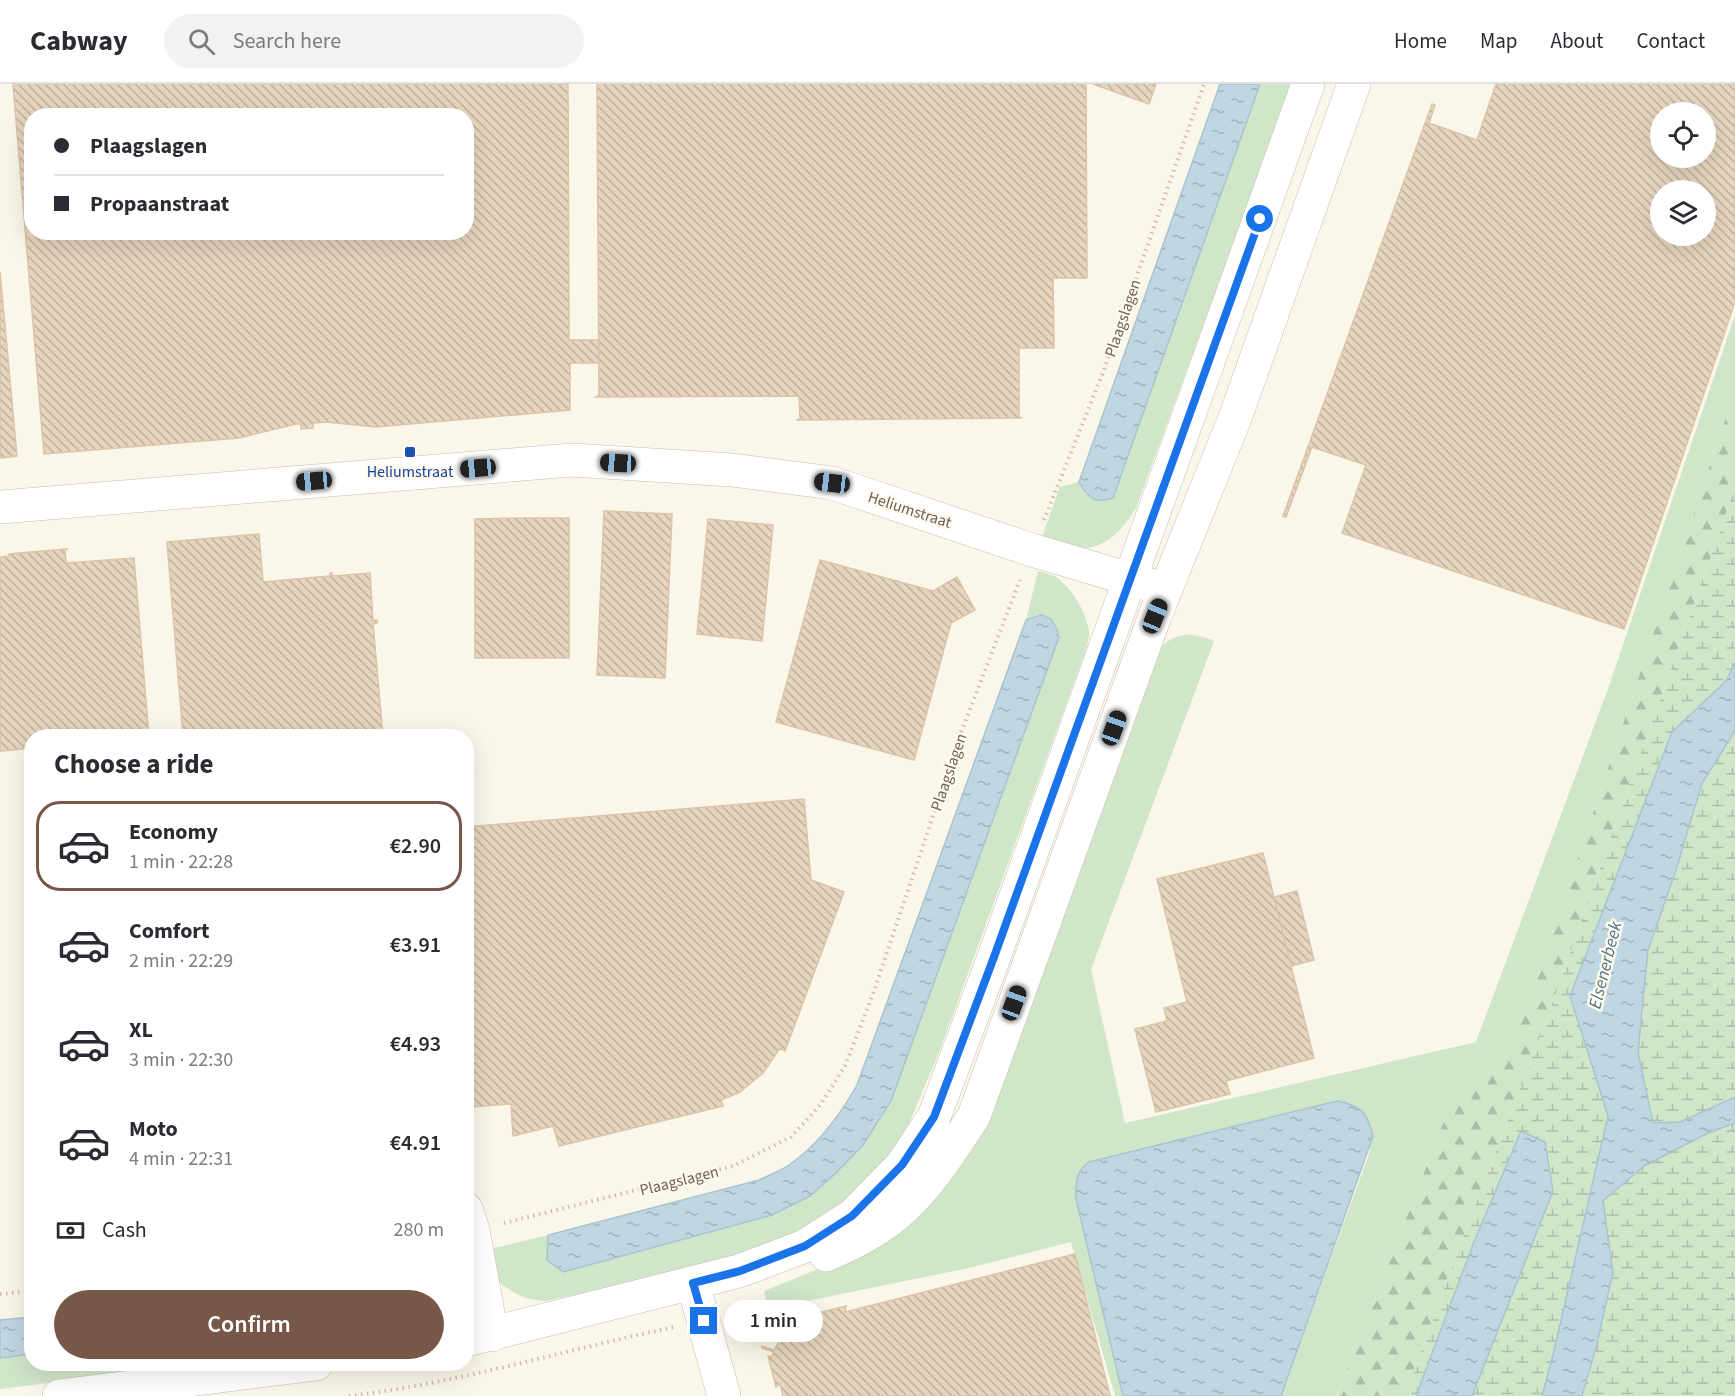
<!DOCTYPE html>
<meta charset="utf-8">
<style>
body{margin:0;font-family:"Source Sans 3",sans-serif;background:#f2f2f3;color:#2b2b33;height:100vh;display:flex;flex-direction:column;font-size:22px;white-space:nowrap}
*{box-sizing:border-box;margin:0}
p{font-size:20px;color:#7c7c81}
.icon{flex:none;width:33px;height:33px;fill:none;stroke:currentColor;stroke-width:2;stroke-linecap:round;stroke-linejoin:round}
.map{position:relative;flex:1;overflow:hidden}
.sheet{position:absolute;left:24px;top:645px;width:450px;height:642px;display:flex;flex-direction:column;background:#fff;border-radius:24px;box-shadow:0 6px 24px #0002}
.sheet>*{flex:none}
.hud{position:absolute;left:24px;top:24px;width:450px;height:132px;border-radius:24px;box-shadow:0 6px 24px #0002;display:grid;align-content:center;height:132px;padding:0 30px;background:#fff}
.controls{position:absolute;left:1650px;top:18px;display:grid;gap:12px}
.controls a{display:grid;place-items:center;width:66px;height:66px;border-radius:50%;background:#fff;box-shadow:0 6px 24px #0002;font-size:30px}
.end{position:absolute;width:27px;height:27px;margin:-14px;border:8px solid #1a73e8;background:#fff;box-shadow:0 0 0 3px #fff}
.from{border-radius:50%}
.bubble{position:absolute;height:42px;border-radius:21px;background:#fff;box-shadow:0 6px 24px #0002;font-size:20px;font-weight:600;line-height:42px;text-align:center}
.car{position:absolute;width:18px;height:36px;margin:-18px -9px;border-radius:8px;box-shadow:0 0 4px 2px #0007;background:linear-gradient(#222 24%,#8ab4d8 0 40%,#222 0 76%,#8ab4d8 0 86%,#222 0)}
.hud b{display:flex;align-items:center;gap:21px;height:57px;font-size:22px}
.hud b+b{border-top:2px solid #e1e1e2}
.hud i{width:15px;height:15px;background:#2b2b33}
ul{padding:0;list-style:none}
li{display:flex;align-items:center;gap:18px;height:90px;margin:0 12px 9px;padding:0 18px;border:3px solid transparent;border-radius:24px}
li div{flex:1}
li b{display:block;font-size:22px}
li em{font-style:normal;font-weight:600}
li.current{border-color:#775747}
li>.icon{width:54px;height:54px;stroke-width:1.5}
h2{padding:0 30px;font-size:27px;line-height:72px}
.pay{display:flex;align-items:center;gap:15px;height:66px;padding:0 30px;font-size:22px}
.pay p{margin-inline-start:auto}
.cta{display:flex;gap:12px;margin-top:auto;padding:12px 30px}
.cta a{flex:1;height:69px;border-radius:36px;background:#775747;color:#fff;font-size:24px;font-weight:600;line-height:69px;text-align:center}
header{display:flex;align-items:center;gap:36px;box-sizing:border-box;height:84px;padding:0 30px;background:#fff;border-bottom:2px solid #e1e1e2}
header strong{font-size:28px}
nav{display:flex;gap:33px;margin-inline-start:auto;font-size:21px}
.search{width:420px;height:54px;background:#f2f2f3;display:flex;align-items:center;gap:15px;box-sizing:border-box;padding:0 21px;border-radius:33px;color:#7c7c81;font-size:22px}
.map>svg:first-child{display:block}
.green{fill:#d0e6c9}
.forest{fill:url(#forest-firs)}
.wetland{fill:url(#wetland-marsh)}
.water{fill:url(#water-ripples);stroke:#a8c4d1;stroke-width:1.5}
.building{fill:url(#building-back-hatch);stroke:#dcc4a7;stroke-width:1.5;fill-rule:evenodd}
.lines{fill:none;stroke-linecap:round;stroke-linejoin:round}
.minor-casing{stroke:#c8beae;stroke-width:34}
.path{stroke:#d0bea7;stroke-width:4;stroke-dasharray:1.5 4.5;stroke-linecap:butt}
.minor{stroke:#fff;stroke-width:33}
.route{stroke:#1a73e8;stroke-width:8}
.transit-dot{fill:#1a4fb4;stroke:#fdfaef;stroke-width:2}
.labels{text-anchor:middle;stroke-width:5;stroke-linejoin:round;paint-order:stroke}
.street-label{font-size:16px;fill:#716150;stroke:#fdfaef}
.transit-label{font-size:16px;fill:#164399;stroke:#fdfaef}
.water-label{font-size:18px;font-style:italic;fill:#507588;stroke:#fdfaef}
</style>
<header>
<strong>Cabway</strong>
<div class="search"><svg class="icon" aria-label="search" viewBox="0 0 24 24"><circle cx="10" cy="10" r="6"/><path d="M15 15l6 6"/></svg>Search here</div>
<nav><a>Home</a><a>Map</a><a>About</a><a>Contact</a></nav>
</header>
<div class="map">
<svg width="1735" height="1312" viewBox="0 0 1735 1312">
<defs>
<pattern id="forest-firs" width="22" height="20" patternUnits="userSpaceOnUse" patternTransform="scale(1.5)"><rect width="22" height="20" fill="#d0e6c9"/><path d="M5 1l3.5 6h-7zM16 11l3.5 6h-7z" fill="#adbea6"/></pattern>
<pattern id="wetland-marsh" width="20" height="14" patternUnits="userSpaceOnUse" patternTransform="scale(1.5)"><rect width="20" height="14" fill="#d0e6c9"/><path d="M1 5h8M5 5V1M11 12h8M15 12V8" fill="none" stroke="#adbea6"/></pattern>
<pattern id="water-ripples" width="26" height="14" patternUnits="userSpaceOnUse" patternTransform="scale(1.5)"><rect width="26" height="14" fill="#c0d7e1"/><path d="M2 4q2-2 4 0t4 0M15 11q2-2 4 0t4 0" fill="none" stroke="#a0b2b9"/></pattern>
<pattern id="building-back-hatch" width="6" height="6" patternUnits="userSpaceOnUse" patternTransform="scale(1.5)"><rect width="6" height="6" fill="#e7d6bf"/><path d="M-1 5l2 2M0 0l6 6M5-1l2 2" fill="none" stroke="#c0b19e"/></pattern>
</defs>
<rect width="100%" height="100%" fill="#faf6e9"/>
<path class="green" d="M1260,0h32l-156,424c-11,19 -32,43 -57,40 -12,-1 -25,-8 -37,-11l18,-50 19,-5 7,12 27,4z
M1735,231v75l-209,623 -20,45 -51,35 -118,303h-56l89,-245 -9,-42 -11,-6 -13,-2 -248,61 -13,37 47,197h-8l-44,-154 -102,26 -201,41 -4,-18 57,-23 124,-88 212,-529c19,-20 33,-19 57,-10l-123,328 34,154 351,-81 133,-356z
M1038,487c6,2 13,3 18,6 16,12 30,34 33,54 1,6 -2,13 -3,19l-146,400 -35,83 -22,31 -27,28 -39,29 -39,21 -103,32 -129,27c-23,-1 -32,-8 -50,-21l-6,-31 58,-14 -1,25 263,-64c36,-31 57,-53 81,-95l168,-464 -4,-15 -14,-7 -15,5z
M31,1270l1,10h172l-204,25v-31z"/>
<path class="forest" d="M1735,306v98l-184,519 -95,249 -51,140h-68l118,-303 51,-35 20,-45z"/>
<path class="wetland" d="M1735,404v175l-9,18 -54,51 -102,264 38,120 -54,235 -12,45h-70l49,-265 -47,111 -58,154h-11l51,-140 95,-249z
M1735,647v366l-55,25 -27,1 -15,-71 10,-102 27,-77 27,-90z
M1735,1039v273h-153l15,-52 16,-72 -10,-71 41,-35 64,-33z"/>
<path class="water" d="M1220,0h40l-147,414c-19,6 -25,0 -34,-16z
M1041,531c13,3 14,9 18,22l-168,464 -28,44 -27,28 -26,23 -38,19 -209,57 -16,-12 1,-25 211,-55c10,-5 21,-9 30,-15 29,-20 51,-50 68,-80l169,-465z
M1735,579v68l-33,52 -27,90 -27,77 -10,102 15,71 27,-1 55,-25v26l-27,10 -64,33 -41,35 10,71 -16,72 -15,52h-40l12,-45 54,-235 -38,-120 102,-264 54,-51z
M1337,1017c25,4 30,12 36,35l-92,260h-158l-47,-197c0,-16 -1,-27 13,-37z
M1521,1047l24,11 8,49 -81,205h-56l58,-154z
M31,1233v37l-31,4v-38z"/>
<path class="building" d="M24,0h544l1,256h30v23h-29v47l-194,17 -50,-5 -13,1v5l-12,1v-5h-5l-57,14 -195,16 -31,-369zM32,32h434v116h-434z
M597,0h489l1,194h-34l1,70h-35v69l3,1 -226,2 4,-1 -1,-23 -203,1 3,-2z
M1093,0h63l-7,20z
M1496,0h239v218l-111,327 -282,-96 24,-68 -54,-18 -26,70 -3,-1 149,-412 3,1 -6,18 48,17zM1660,28h46v46h-46zM1660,106h46v46h-46z
M0,188l17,184 -17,2z
M604,427l68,3 -7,164 -68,-3z
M527,434h42v140h-94v-139z
M708,435l65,6 -11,116 -65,-7z
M259,450l4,48 67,-6v-3h2l1,3 37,-3 3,48 4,-1v3l-4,1 10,112h-200l-16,-194z
M67,465l-2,2 1,12 68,-5 15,178h-117v12l-32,3v-194l9,-1v-2z
M820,476l113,31 24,-14 18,33 -24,13 -37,137 -138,-38z
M804,715l7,81 33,12 -59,159 -5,-3 -17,25 -23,19 -19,8 2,6 -164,40 -6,-20 -40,10 -2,-32 -39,3 -6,-63v-217z
M1263,769l51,205 -88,23 4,13 -74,18 -21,-83 32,-8 -3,-13 23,-6 -30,-123z
M1297,807l17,69 -23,6 -17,-69z
M1075,1170l35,142h-327l-3,-12 -4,3 -8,-31h4l2,-4 -12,-4v-2l12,4 13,-21 -9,-9 2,-1 8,8 4,-3 -2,-4 56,-14 -1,6z"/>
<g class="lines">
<g class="minor-casing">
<path id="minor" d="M0,423l572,-47 160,10 100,13 200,67 118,35
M466,1125l7,21 19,105
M826,1171c24,-10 50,-23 70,-40 32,-27 55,-64 78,-99l181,-500 80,-198 119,-334
M693,1199l31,113
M466,1256l273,-69 66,-25 47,-30 50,-51 32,-48 60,-160 314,-873
M59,1312l257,-32"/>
</g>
<path class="path" d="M1044,436l60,-150 100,-286
M504,1139l229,-57 58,-29 30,-33 24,-38 28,-72 89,-264 58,-150
M0,1210l32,-3
M349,1312c110,-13 216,-46 325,-69"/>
<use href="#minor" class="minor"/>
</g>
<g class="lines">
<path class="route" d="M704,1237l-11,-38 47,-12 65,-25 47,-30 50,-51 32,-48 60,-160 266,-738"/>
</g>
<rect class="transit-dot" x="404" y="362" width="12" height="12" rx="3"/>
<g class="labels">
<g class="street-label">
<text transform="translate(1122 234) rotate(-71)" y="6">Plaagslagen</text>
<text transform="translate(910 425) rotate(18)" y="6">Heliumstraat</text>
<text transform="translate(948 688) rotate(-71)" y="6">Plaagslagen</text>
<text transform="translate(679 1096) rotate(-14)" y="6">Plaagslagen</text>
</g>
<g class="transit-label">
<text x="410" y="393">Heliumstraat</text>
</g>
<g class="water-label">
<text transform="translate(1605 881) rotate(-76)" y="6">Elsenerbeek</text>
</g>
</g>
</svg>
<div class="controls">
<a><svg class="icon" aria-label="locate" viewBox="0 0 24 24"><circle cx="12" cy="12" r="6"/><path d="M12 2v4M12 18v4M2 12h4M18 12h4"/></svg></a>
<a><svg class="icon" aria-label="layers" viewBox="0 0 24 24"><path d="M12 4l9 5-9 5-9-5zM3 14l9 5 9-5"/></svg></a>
</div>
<i class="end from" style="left:1260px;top:135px"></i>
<i class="end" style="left:704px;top:1237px"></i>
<div class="bubble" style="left:724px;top:1216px;width:99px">1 min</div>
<i class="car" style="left:618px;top:379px;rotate:273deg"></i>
<i class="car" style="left:478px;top:384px;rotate:265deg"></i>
<i class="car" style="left:314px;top:397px;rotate:265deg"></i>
<i class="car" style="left:832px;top:399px;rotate:277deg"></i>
<i class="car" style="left:1155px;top:532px;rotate:22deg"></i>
<i class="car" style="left:1114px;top:644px;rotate:20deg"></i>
<i class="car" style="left:1014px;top:919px;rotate:20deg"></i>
<div class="hud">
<b><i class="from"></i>Plaagslagen</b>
<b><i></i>Propaanstraat</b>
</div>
<section class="sheet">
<h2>Choose a ride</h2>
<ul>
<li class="current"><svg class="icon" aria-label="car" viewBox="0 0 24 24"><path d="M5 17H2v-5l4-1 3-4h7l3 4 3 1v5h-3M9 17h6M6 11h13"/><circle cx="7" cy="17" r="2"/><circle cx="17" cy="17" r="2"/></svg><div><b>Economy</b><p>1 min · 22:28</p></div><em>€2.90</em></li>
<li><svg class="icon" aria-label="car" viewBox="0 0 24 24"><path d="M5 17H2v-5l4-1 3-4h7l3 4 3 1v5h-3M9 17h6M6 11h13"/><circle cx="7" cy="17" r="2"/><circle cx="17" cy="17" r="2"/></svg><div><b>Comfort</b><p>2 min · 22:29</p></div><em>€3.91</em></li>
<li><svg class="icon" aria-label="car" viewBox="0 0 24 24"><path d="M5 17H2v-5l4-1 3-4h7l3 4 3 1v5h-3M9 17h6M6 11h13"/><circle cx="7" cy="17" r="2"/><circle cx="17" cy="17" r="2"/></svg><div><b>XL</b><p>3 min · 22:30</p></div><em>€4.93</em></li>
<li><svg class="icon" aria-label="car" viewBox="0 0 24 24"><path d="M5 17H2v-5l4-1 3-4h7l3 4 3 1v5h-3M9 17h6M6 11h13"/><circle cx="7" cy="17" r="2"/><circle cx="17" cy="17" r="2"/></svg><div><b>Moto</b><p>4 min · 22:31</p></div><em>€4.91</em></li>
</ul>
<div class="pay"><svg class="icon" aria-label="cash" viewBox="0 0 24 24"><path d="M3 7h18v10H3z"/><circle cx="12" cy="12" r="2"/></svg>Cash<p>280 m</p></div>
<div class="cta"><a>Confirm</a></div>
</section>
</div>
